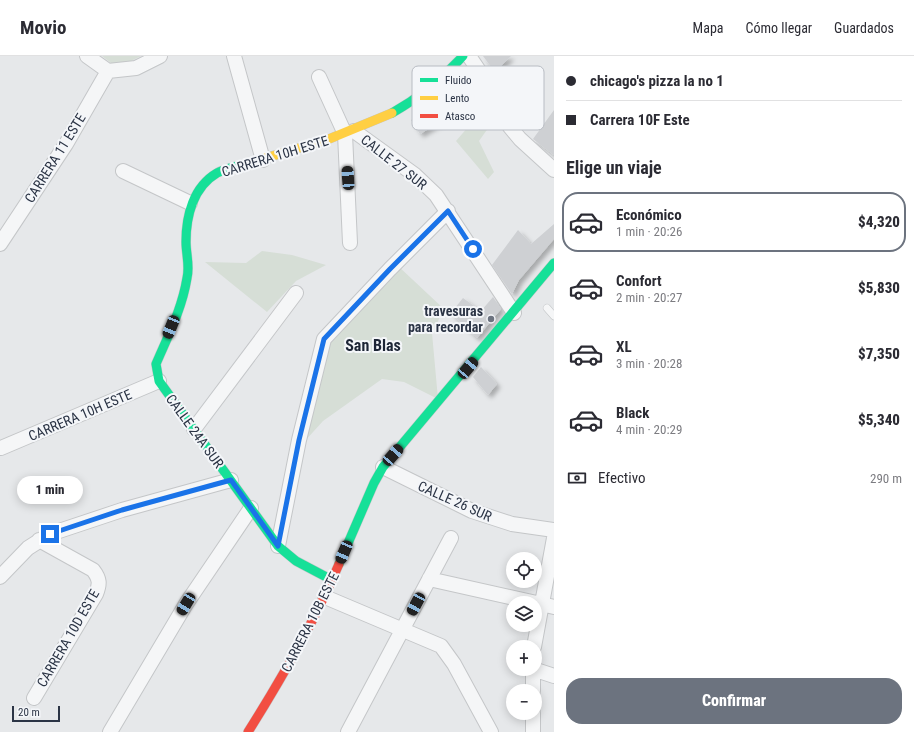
<!DOCTYPE html>
<html lang="es">
<meta charset="utf-8">
<style>
body{margin:0;font-family:"Roboto Condensed",sans-serif;background:#f7f7f7;color:#2b2b33;height:100vh;display:flex;flex-direction:column;font-size:15px;white-space:nowrap}
*{box-sizing:border-box;margin:0}
p{font-size:13px;color:#7c7c81}
.icon{flex:none;width:22px;height:22px;fill:none;stroke:currentColor;stroke-width:2;stroke-linecap:round;stroke-linejoin:round}
.map{position:relative;flex:1;overflow:hidden}
.sheet{display:flex;flex-direction:column;background:#fff;width:360px}
.sheet>*{flex:none}
.top-card{display:grid;align-content:center;height:88px;padding:0 12px;background:#fff}
.controls{position:absolute;left:506px;top:496px;display:grid;gap:8px}
.controls a{display:grid;place-items:center;width:36px;height:36px;border-radius:50%;background:#fff;box-shadow:0 2px 10px #0003;font-size:20px}
.scale{position:absolute;left:12px;bottom:10px;width:48px;box-sizing:border-box;padding-left:4px;border:2px solid #2b3445;border-top:0;font-size:11px;line-height:14px;white-space:nowrap;color:#2b3445;-webkit-text-stroke:3px #f4f6f9;paint-order:stroke}
.end{position:absolute;width:18px;height:18px;margin:-9px;border:5px solid #1a73e8;background:#fff;box-shadow:0 0 0 2px #fff}
.from{border-radius:50%}
.bubble{position:absolute;height:28px;border-radius:14px;background:#fff;box-shadow:0 2px 10px #0003;font-size:13px;font-weight:800;line-height:28px;text-align:center}
.car{position:absolute;width:12px;height:24px;margin:-12px -6px;border-radius:5px;box-shadow:0 0 3px 1px #0007;background:linear-gradient(#222 24%,#8ab4d8 0 40%,#222 0 76%,#8ab4d8 0 86%,#222 0)}
.top-card b{display:flex;align-items:center;gap:14px;height:38px;font-size:15px}
.top-card b+b{border-top:1px solid #e1e1e2}
.top-card i{width:10px;height:10px;background:#2b2b33}
ul{padding:0;list-style:none}
li{display:flex;align-items:center;gap:12px;height:60px;margin:0 8px 6px;padding:0 4px;border:2px solid transparent;border-radius:16px}
li div{flex:1}
li b{display:block;font-size:15px}
li em{font-style:normal;font-weight:800}
li.on{border-color:#6c737f}
li>.icon{width:36px;height:36px;stroke-width:1.5}
h2{padding:0 12px;font-size:18px;line-height:48px}
.pay{display:flex;align-items:center;gap:10px;height:44px;padding:0 12px;font-size:15px}
.pay p{margin-inline-start:auto}
.action{display:flex;gap:8px;margin-top:auto;padding:8px 12px}
.action a{flex:1;height:46px;border-radius:16px;background:#6c737f;color:#fff;font-size:16px;font-weight:800;line-height:46px;text-align:center}
header{display:flex;align-items:center;gap:24px;box-sizing:border-box;height:56px;padding:0 20px;background:#fff;border-bottom:1px solid #e1e1e2}
header strong{font-size:19px}
nav{display:flex;gap:22px;margin-inline-start:auto;font-size:14px}
main{display:flex;flex:1;min-height:0}
.map>svg:first-child{display:block}
.green{fill:#d6ded6}
.building{fill:#ced0d3;filter:url(#shadow)}
.lines{fill:none;stroke-linecap:round;stroke-linejoin:round}
.lane-casing{stroke:#c4c6c8;stroke-width:8}
.street-casing{stroke:#c4c6c8;stroke-width:16}
.fast-casing{stroke:#c4c6c8;stroke-width:10}
.slow-casing{stroke:#c4c6c8;stroke-width:10}
.jam-casing{stroke:#c4c6c8;stroke-width:10}
.lane{stroke:#f5f6f7;stroke-width:7}
.street{stroke:#f5f6f7;stroke-width:14}
.fast{stroke:#16e098;stroke-width:9}
.slow{stroke:#ffcf43;stroke-width:9}
.jam{stroke:#f24e42;stroke-width:9}
.route{stroke:#1a73e8;stroke-width:5}
.poi-dot{fill:#6c737f;stroke:#f4f6f9;stroke-width:1.5}
.labels{text-anchor:middle;stroke-width:4;stroke-linejoin:round;paint-order:stroke}
.street-label{font-size:14px;fill:#2b3445;stroke:#f4f6f9}
.poi-label{font-size:14px;font-weight:bold;fill:#2b3445;stroke:#f4f6f9;text-anchor:end}
.quarter-label{font-size:16px;font-weight:bold;fill:#1d2536;stroke:#f4f6f9}
.key{fill:#f4f6f9;stroke:#b8bcc3;stroke-width:1}
.key-label{font-size:11px;fill:#2b3445}
</style>
<header>
<strong>Movio</strong>
<nav><a>Mapa</a><a>Cómo llegar</a><a>Guardados</a></nav>
</header>
<main>
<div class="map">
<svg width="554" height="676" viewBox="0 0 554 676">
<defs>
<filter id="shadow"><feDropShadow dx="3.5" dy="3.5" stdDeviation="2" flood-color="#0004"/></filter>
</defs>
<rect width="100%" height="100%" fill="#e6e8ea"/>
<path class="green" d="M102,0h39l-14,7h-16z
M487,49l9,12 -17,24 15,31 -6,7 -32,-38z
M262,195l30,4 34,10 -30,16 -29,31 -62,-50 41,1z
M397,209l47,44 -12,24 6,66 -34,-17 -22,-3 -59,42 -19,21 28,-107z"/>
<path class="building" d="M483,0h28l-16,16z
M436,49l9,14 -25,15 -9,-14z
M554,54v45l-21,-16z
M554,168v15l-35,41 -7,14 -20,-29 26,-35 13,14z
M493,241l8,12 -24,29 -26,-25 12,-15 18,13z
M481,311l16,17 -9,11 -15,-18z"/>
<g class="lines">
<g class="lane-casing">
<path id="lane" d="M547,252l7,8"/>
</g>
<g class="street-casing">
<path id="street" d="M87,0l21,15
M234,0l29,104
M469,0l19,28 13,29 9,14 10,12 34,31
M108,15l28,-3 24,-12
M319,21l26,57 5,109
M354,75l61,44 21,20 78,118
M123,115l67,32
M0,188l66,-100 42,-73
M194,373l102,-136
M1,392l158,-67
M383,411l89,44 40,13 42,6
M278,490l21,-106 25,-101 66,-70 58,-58
M0,521l28,-29 22,-14 72,-24 109,-30
M429,523l125,28
M325,541l116,49 13,18 37,68
M534,591l20,-109
M533,613l21,7
M533,613v22
M34,642l62,-104c4,-10 4,-15 -3,-24l-54,-30
M533,657v19
M110,676l76,-128 65,-96
M348,676l103,-194"/>
</g>
<g class="fast-casing">
<path id="fast" d="M392,57c27,-15 50,-34 71,-57
M249,107c-11,3 -23,5 -32,10 -24,14 -31,43 -31,69 0,12 4,24 1,36 -5,31 -19,58 -31,86l3,17 119,165 18,15 36,19
M339,508l35,-81 9,-16 171,-204"/>
</g>
<g class="slow-casing">
<path id="slow" d="M249,107l80,-24 63,-26"/>
</g>
<g class="jam-casing">
<path id="jam" d="M248,676c34,-54 66,-109 91,-168"/>
</g>
<use href="#lane" class="lane"/>
<use href="#street" class="street"/>
<use href="#fast" class="fast"/>
<use href="#slow" class="slow"/>
<use href="#jam" class="jam"/>
</g>
<g class="lines">
<path class="route" d="M50,478l72,-24 109,-30 47,66 21,-106 25,-101 66,-70 58,-58 25,38"/>
</g>
<circle class="poi-dot" cx="491" cy="263" r="4"/>
<g class="labels">
<g class="street-label">
<text transform="translate(275 100) rotate(-17)" y="5">CARRERA 10H ESTE</text>
<text transform="translate(55 102) rotate(-58)" y="5">CARRERA 11 ESTE</text>
<text transform="translate(394 106) rotate(38)" y="5">CALLE 27 SUR</text>
<text transform="translate(80 359) rotate(-23)" y="5">CARRERA 10H ESTE</text>
<text transform="translate(195 375) rotate(54)" y="5">CALLE 24A SUR</text>
<text transform="translate(455 445) rotate(24)" y="5">CALLE 26 SUR</text>
<text transform="translate(310 566) rotate(-63)" y="5">CARRERA 10B ESTE</text>
<text transform="translate(68 582) rotate(-60)" y="5">CARRERA 10D ESTE</text>
</g>
<g class="poi-label">
<text x="483" y="260">travesuras<tspan x="483" dy="16">para recordar</tspan></text>
</g>
<g class="quarter-label">
<text x="373" y="295">San Blas</text>
</g>
</g>
<rect x="412" y="10" width="132" height="64" rx="6" class="key"/>
<rect x="420" y="22" width="18" height="4" fill="#16e098"/>
<rect x="420" y="40" width="18" height="4" fill="#ffcf43"/>
<rect x="420" y="58" width="18" height="4" fill="#f24e42"/>
<g class="key-label">
<text x="445" y="28">Fluido</text>
<text x="445" y="46">Lento</text>
<text x="445" y="64">Atasco</text>
</g>
</svg>
<div class="controls">
<a><svg class="icon" aria-label="locate" viewBox="0 0 24 24"><circle cx="12" cy="12" r="6"/><path d="M12 2v4M12 18v4M2 12h4M18 12h4"/></svg></a>
<a><svg class="icon" aria-label="layers" viewBox="0 0 24 24"><path d="M12 4l9 5-9 5-9-5zM3 14l9 5 9-5"/></svg></a>
<a>+</a>
<a>−</a>
</div>
<div class="scale">20 m</div>
<i class="end from" style="left:473px;top:193px"></i>
<i class="end" style="left:50px;top:478px"></i>
<div class="bubble" style="left:17px;top:420px;width:66px">1 min</div>
<i class="car" style="left:348px;top:122px;rotate:356deg"></i>
<i class="car" style="left:171px;top:271px;rotate:202deg"></i>
<i class="car" style="left:468px;top:312px;rotate:40deg"></i>
<i class="car" style="left:393px;top:399px;rotate:41deg"></i>
<i class="car" style="left:344px;top:496px;rotate:203deg"></i>
<i class="car" style="left:186px;top:548px;rotate:211deg"></i>
<i class="car" style="left:416px;top:548px;rotate:208deg"></i>
</div>
<section class="sheet">
<div class="top-card">
<b><i class="from"></i>chicago's pizza la no 1</b>
<b><i></i>Carrera 10F Este</b>
</div>
<h2>Elige un viaje</h2>
<ul>
<li class="on"><svg class="icon" aria-label="car" viewBox="0 0 24 24"><path d="M5 17H2v-5l4-1 3-4h7l3 4 3 1v5h-3M9 17h6M6 11h13"/><circle cx="7" cy="17" r="2"/><circle cx="17" cy="17" r="2"/></svg><div><b>Económico</b><p>1 min · 20:26</p></div><em>$4,320</em></li>
<li><svg class="icon" aria-label="car" viewBox="0 0 24 24"><path d="M5 17H2v-5l4-1 3-4h7l3 4 3 1v5h-3M9 17h6M6 11h13"/><circle cx="7" cy="17" r="2"/><circle cx="17" cy="17" r="2"/></svg><div><b>Confort</b><p>2 min · 20:27</p></div><em>$5,830</em></li>
<li><svg class="icon" aria-label="car" viewBox="0 0 24 24"><path d="M5 17H2v-5l4-1 3-4h7l3 4 3 1v5h-3M9 17h6M6 11h13"/><circle cx="7" cy="17" r="2"/><circle cx="17" cy="17" r="2"/></svg><div><b>XL</b><p>3 min · 20:28</p></div><em>$7,350</em></li>
<li><svg class="icon" aria-label="car" viewBox="0 0 24 24"><path d="M5 17H2v-5l4-1 3-4h7l3 4 3 1v5h-3M9 17h6M6 11h13"/><circle cx="7" cy="17" r="2"/><circle cx="17" cy="17" r="2"/></svg><div><b>Black</b><p>4 min · 20:29</p></div><em>$5,340</em></li>
</ul>
<div class="pay"><svg class="icon" aria-label="cash" viewBox="0 0 24 24"><path d="M3 7h18v10H3z"/><circle cx="12" cy="12" r="2"/></svg>Efectivo<p>290 m</p></div>
<div class="action"><a>Confirmar</a></div>
</section>
</main>
